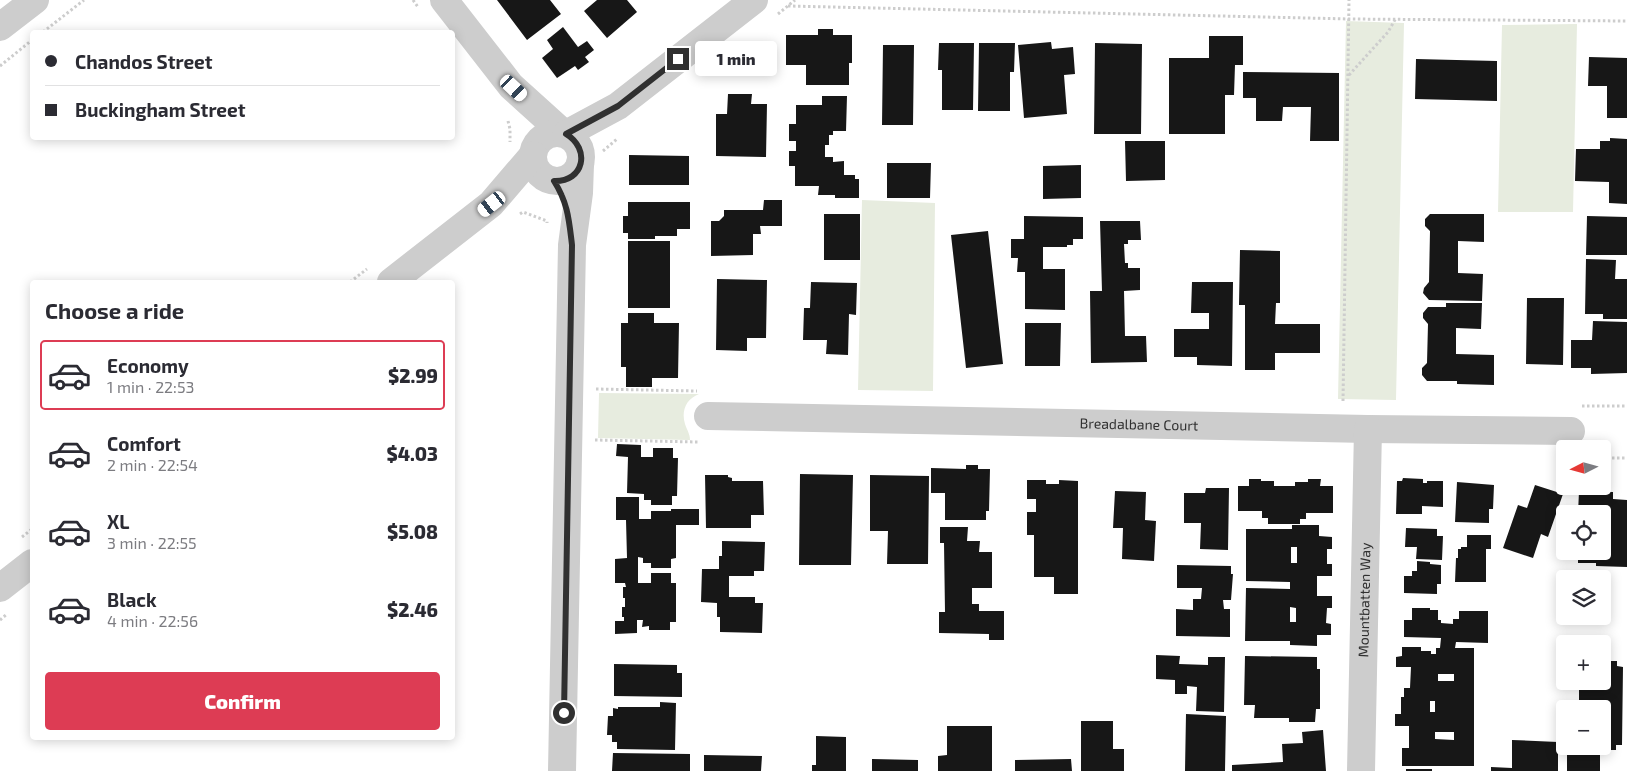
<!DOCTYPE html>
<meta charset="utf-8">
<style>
body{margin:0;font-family:"Exo 2",sans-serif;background:#f2f2f3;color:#2b2b33;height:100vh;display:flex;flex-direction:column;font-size:19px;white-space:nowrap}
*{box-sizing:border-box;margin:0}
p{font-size:16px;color:#7c7c81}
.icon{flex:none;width:28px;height:28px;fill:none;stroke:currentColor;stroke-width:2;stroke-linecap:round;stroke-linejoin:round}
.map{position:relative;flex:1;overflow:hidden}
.details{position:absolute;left:30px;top:280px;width:425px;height:460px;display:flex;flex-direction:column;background:#fff;border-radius:5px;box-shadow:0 2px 12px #0003}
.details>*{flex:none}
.guide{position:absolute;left:30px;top:30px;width:425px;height:110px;border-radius:5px;box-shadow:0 2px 12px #0003;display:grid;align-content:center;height:110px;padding:0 15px;background:#fff}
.needle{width:32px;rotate:264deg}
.buttons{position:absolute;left:1556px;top:440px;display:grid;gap:10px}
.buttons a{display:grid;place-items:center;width:55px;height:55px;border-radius:5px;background:#fff;box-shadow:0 2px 12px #0003;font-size:25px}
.end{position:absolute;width:22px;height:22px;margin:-11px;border:6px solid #303030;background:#fff;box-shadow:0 0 0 2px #fff}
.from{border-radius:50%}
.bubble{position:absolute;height:35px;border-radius:5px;background:#fff;box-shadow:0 2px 12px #0003;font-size:16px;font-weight:800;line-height:35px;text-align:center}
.car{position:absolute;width:15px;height:30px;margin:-15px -8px;border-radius:6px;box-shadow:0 0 4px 1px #0007;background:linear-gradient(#fff 24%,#345 0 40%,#fff 0 76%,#345 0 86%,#fff 0)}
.guide b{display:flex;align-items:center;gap:18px;height:48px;font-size:19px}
.guide b+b{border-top:1px solid #e1e1e2}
.guide i{width:12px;height:12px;background:#2b2b33}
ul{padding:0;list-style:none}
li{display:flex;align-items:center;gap:15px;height:70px;margin:0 10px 8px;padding:0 5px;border:2px solid transparent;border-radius:5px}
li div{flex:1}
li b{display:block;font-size:19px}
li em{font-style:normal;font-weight:800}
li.current{border-color:#dd3c54}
li>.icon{width:45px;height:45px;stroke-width:1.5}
h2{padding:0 15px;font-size:22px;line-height:60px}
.primary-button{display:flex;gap:10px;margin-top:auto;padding:10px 15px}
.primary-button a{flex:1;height:58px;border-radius:5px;background:#dd3c54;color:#fff;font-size:20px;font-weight:800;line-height:58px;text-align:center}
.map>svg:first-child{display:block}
.green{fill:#e7ecdf}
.building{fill:#171717;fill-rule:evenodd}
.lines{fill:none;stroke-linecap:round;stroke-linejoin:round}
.path{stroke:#cdcdcd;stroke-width:3;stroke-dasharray:2.5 2.5;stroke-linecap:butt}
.street{stroke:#cdcdcd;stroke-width:28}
.route{stroke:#303030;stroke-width:6}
.labels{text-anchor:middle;stroke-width:5;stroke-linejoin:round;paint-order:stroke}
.street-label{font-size:14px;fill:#303030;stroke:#fff}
</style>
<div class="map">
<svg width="1627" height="771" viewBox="0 0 1627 771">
<rect width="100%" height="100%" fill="#fff"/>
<path class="green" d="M1346,21l58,2 -8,377 -58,-1z
M1577,24l-4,188h-75l4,-187z
M862,200l73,3 -2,188 -75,-1z
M599,393l100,1c-13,5 -18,17 -14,30 2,6 5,10 5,16l-92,-2z"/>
<path class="building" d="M497,0h53l11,14 -34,26z
M597,0h30l10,12 -30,26 -23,-27z
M563,27l15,20 9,-6 7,9 -9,7 4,5 -11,8 -3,-4 -18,12 -15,-20 11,-9 -6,-9z
M818,29h15v6h19v28h-3v22h-43v-20h-20v-30h32z
M1209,36h34v29h-8l-1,30h-9v39h-56v-76h40z
M1051,42l1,7 21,-2 2,27 -11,1 3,39 -43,4 -6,-73z
M939,43h35l-1,67h-31v-40h-4z
M979,43h36l-1,29h-4v39h-32z
M1095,43l47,1 -1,90h-47z
M883,45h31l-1,80h-31z
M1589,57l38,1v60h-20v-32h-19z
M1416,59l81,2v40l-82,-2z
M1243,72l96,1v68h-29l1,-34h-28l-1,14h-26v-23h-13z
M728,94h24l-1,10h16l-1,53 -50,-1v-42h11z
M822,96h25l-1,35h-13v4h-4v10h-4v12h8v5l11,-1v14h11v4h4v19h-24v-3h-17l1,-9h-24v-20h-6v-15h7v-10h-7v-17h7v-19h26z
M1610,138l17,1v65l-18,-1v-21l-34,-1 1,-32h24v-8h10z
M1125,141h40v39l-39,1z
M629,155l60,1v29h-60z
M887,163h44l-1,35h-43z
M1081,165v33l-38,1v-33z
M764,200h18v26h-22l1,8h-8v21l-42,1v-35h8l5,-5v-6h39z
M628,202h62v27h-13v7h-22v3h-27v-6h-5v-17h5z
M824,214h36v46h-36z
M1430,214h54v28l-26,-1v32l25,1 -1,27 -53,-1 -6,-7 1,-5 5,-6 1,-51 -5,-5v-7z
M1024,216l59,1v22h-10v6h-6v2h-24v22h22v41l-40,-1v-37h-8l1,-14h-7v-19h13z
M1587,216l40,1v38h-41z
M1100,221h40l1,19h-13v4h-4l1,19h3v5h12v22l-16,1 1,45h21l1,26 -56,1 -1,-72h12z
M988,231l15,133 -37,4 -15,-133z
M628,241h42v67h-42z
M1240,250l40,1v52h-4l-1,21h45v29h-45v17h-30v-65h-6z
M1586,259l30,1 -1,19h12v40h-24v-5h-18z
M717,279l50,1 -1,58h-19v13l-31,-1z
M811,282l46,1 -1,32 -7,-1 -1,41 -22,-1 1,-14h-24l1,-32h6z
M1192,282h41l-1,84 -35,-1v-8h-23v-28h35v-16h-18z
M1527,298h37l-1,67 -37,-1z
M1446,303h36l-1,26 -25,-1v26l38,1v30l-37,-1v-3h-30l-5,-6v-7l5,-5 1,-39 -5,-6v-5l5,-6h18z
M628,313h26v10h25l-1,55h-26v9h-26v-20h-5v-44h7z
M1593,321l34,1v51l-36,1v-6h-20v-28h21z
M1025,323h36l-1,43h-35z
M617,444l24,1v12h12v-9h20v10h5l-1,38h-5v9h-21v-5h-7v-6l-17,-1 1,-36 -12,-1z
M966,465h12v4h12l-1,42h-3v9h-41v-27h-14v-25l35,1z
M800,474l53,1 -2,90h-52z
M705,475h23v2l4,1v3h31l1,34h-13v13h-45z
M870,475l59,1 -1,88h-41l1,-33h-18z
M1403,478l20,1v4h4v-2h16v26l-21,-1v8h-26l1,-33h5z
M1249,479h12v2h13v5h21v-4h13v-3h13l-1,7h13v27h-27v6h-6v5h-32v-6h-6v-7h-24v-25h11z
M1027,480h19v4h13v-4l19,1v113h-24v-17h-20v-42h-7v-23h9v-13h-9z
M1457,482l37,3 -1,24h-4v14l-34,-1z
M1535,485l28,9 -15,43 -7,-3 -8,24 -30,-10 15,-43 9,3z
M1206,488h23l-1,62 -28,-1 1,-26h-17v-30h21z
M1115,491l31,1 -1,28 11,1 -2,40 -32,-2 1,-31h-10z
M1579,491l34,1v7l14,1v67l-31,-1v-3h-18v-12h24v-37h-24z
M616,497h23v22h12v-8h20v-2h28v16h-23v33l-5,1v9h-20v-5h-8v-5l-5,-1v26h13v-10h20v10h5v39h-6v8h-21v-4l-7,1 1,-7h-6v13l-22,1v-13h9v-4h-2v-10h3v-9h-2v-11h3l-1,-4h-10v-24l12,-1 -1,-38h-10z
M1292,525h27v11l13,1v12h-5v15h5v12h-15v20h15v12h-5l-1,15 5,1v11h-14v11l-27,-1v-4h-45l1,-53 44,1v-7l-44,-1v-52h46zM1291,547h6v16h-6zM1290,607l6,1v14h-6z
M940,527h28l-1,14h13l-1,11h13v36h-20v16h7v7h25v29h-15v-6l-50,-1v-21h6l-1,-69h-4z
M1406,528l31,1v7h6l-1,24 -26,-1 1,-12h-12z
M1467,535h24v14h-5v33h-31l1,-24h2v-9h3v-2h6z
M722,541l43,1 -1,29h-10v5h-25v21h26v6h8l-1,30 -42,-1v-15h-3v-14l-16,-1 1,-33h17v-13h3z
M1417,561l13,1v2l11,1v19h-4v10l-33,-1v-17h8v-5h5z
M1177,565l54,1v8h2l-2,26h-8l1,9h6v28l-54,-1v-27l17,1v-11h8l1,-11h-25z
M1412,608h18v2h8v10h3v3l12,1v-5h6v-8h29v32l-32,-1 -1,6h19v118h-72v-18h7v-22h-14v-12h6v-17h3v-9h6l1,-21h-15v-10l6,-1v-9h19v4h10v3h5v-6h17h-13l1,-10 -37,-1v-17h8zM1438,674h16v7h-16zM1430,701h5v11h-5zM1435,732h19v8l-19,-1z
M1156,655l24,1 -1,8 29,1v-8h17l-1,55 -28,-1 1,-24 -10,-1v8h-12v-14l-19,-1z
M1245,656l72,1v12h3v40h-4l-1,13h-26v-4h-35l1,-13h-11z
M1602,661h15v5l6,1 -1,78h-6v5h-38v-4h24v-37h-23v-28h23z
M614,664l63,1v8h5v24l-68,-1z
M660,702l16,1 -1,47 -58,-1v-7h-5v-7h-5l1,-19h5v-8l5,1v-2h42z
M1186,714l40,2 -1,55h-40z
M1081,721h32v28h11v22h-43z
M947,726h45v45h-54v-15l9,-1z
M1323,730l3,41h-94v-6l51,-3 -1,-18 21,-1 -1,-11z
M816,736l30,1v34h-34v-6h4z
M1512,740l46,2v29h-67v-4l21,1z
M613,753l77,1v17h-78z
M1567,754l33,1v16h-33z
M704,755l58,1 -1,15h-57z
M872,759l46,1v11h-46z
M1071,759l1,12h-57v-11z
M1406,769h26v2h-26z"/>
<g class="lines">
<path class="path" d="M413,0l5,7
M788,6l562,13 277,2
M778,14l17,-14
M43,32l41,-32
M0,66l32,-26
M1349,75l39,-43 8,-14
M508,121l2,8v13
M603,151l14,-12
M520,214l3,-2 24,9v2
M350,282l17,-13
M596,389l101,2
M1343,401l6,-401
M1582,406h45
M595,440l103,2
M1602,458h25
M22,537l10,-8
M0,620l7,-6"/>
<g class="street">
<path d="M444,0l67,86 52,47"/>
<path d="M0,27l35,-27"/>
<circle cx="557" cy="157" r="24"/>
<path d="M566,134l52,-28 136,-106"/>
<path d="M391,282l100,-78 42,-49"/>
<path id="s1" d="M708,416l660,13 203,2"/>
<path d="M0,588l32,-25"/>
<path d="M562,771l10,-526 7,-52 1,-29"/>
<path id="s2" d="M1361,771l7,-342"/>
</g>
</g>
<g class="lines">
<path class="route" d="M564,713l8,-468c-3,-25 -4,-42 -18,-64 30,1 37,-32 12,-47l52,-28 60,-47"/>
</g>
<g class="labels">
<g class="street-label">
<text dy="5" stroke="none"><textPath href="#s1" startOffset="431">Breadalbane Court</textPath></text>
<text dy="5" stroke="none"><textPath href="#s2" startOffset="171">Mountbatten Way</textPath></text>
</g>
</g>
</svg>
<div class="buttons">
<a><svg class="needle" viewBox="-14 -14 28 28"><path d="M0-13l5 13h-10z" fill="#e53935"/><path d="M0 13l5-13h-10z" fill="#7c7c81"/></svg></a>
<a><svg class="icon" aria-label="locate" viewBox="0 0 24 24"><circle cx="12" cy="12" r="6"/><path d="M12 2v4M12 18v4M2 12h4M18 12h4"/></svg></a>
<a><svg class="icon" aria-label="layers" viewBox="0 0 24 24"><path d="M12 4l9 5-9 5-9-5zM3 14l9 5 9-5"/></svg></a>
<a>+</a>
<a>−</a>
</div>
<i class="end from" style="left:564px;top:713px"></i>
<i class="end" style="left:678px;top:59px"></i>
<div class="bubble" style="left:695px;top:41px;width:82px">1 min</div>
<i class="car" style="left:514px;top:88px;rotate:133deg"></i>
<i class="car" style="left:492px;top:204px;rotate:232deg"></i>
<div class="guide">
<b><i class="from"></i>Chandos Street</b>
<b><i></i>Buckingham Street</b>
</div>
<section class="details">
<h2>Choose a ride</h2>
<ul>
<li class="current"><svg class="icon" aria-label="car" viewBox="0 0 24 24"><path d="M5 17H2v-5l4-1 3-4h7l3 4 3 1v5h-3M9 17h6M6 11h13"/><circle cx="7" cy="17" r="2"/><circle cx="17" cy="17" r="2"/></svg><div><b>Economy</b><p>1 min · 22:53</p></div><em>$2.99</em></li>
<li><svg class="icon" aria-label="car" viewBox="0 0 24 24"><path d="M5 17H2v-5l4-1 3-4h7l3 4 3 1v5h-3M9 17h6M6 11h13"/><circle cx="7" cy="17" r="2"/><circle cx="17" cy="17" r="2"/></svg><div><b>Comfort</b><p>2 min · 22:54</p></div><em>$4.03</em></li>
<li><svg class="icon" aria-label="car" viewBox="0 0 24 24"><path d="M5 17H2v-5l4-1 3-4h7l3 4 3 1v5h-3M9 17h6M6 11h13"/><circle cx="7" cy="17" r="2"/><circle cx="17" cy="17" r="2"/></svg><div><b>XL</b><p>3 min · 22:55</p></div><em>$5.08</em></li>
<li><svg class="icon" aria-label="car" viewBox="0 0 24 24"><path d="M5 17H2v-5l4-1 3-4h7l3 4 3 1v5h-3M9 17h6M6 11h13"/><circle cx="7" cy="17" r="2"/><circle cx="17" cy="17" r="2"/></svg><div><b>Black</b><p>4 min · 22:56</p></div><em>$2.46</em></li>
</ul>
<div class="primary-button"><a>Confirm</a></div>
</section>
</div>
